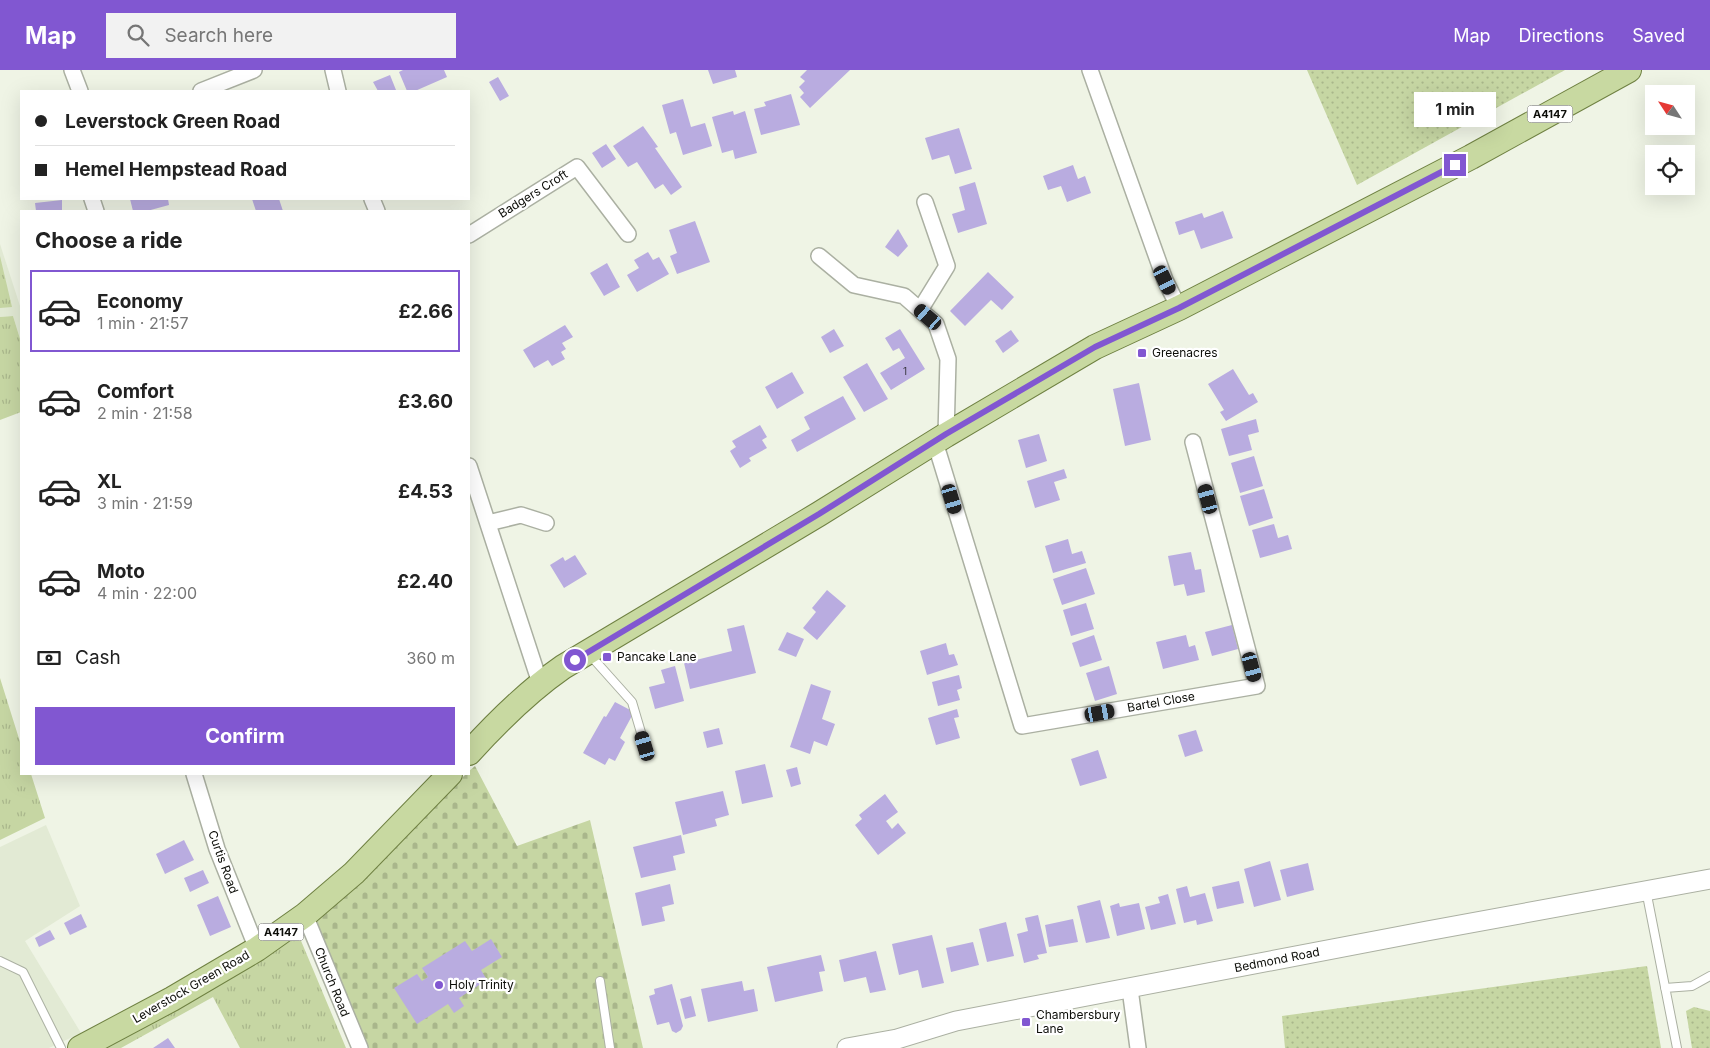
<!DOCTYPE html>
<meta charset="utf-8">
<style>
body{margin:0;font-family:Inter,sans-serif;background:#f2f2f2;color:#222;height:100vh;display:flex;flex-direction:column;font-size:19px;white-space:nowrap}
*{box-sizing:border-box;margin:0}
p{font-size:16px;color:#767676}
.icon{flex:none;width:28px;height:28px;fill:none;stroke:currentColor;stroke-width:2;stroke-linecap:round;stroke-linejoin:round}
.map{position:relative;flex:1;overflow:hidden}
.details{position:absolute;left:20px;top:140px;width:450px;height:565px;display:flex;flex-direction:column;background:#fff;border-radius:0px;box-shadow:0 5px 20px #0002}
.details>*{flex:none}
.guide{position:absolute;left:20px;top:20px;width:450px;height:110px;border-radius:0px;box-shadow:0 5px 20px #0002;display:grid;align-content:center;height:110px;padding:0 15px;background:#fff}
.needle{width:32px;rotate:306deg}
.fabs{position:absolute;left:1645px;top:15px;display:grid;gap:10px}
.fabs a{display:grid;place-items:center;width:50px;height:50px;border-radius:0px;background:#fff;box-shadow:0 5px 20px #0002;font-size:25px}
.end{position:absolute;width:22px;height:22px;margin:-11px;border:6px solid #8157d1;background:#fff;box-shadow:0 0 0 2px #fff}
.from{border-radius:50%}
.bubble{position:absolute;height:35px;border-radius:0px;background:#fff;box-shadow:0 5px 20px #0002;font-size:16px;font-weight:700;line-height:35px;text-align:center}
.car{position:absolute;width:15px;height:30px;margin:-15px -8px;border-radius:6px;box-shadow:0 0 4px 1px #0007;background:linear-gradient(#222 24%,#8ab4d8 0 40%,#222 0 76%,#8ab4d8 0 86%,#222 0)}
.guide b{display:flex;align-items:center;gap:18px;height:48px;font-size:19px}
.guide b+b{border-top:1px solid #e0e0e0}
.guide i{width:12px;height:12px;background:#222}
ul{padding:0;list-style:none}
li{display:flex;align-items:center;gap:15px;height:82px;margin:0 10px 8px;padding:0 5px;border:2px solid transparent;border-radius:0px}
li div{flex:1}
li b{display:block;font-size:19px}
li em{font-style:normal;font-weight:700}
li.selected{border-color:#8157d1}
li>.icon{width:45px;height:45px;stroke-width:1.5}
h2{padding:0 15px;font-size:22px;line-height:60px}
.pay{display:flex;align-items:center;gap:12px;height:55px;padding:0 15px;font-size:19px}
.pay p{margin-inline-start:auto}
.action{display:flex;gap:10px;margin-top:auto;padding:10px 15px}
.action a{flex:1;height:58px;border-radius:0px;background:#8157d1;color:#fff;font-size:20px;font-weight:700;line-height:58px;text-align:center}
header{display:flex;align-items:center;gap:30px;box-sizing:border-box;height:70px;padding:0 25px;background:#8157d1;color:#fff}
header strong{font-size:24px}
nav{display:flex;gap:28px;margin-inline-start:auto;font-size:18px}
.search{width:350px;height:45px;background:#f2f2f2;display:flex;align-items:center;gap:12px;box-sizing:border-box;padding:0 18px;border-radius:0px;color:#767676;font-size:19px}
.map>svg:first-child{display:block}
.built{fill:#e2ead4}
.grass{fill:url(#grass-dots)}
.cemetery{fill:url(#cemetery-stones)}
.park{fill:url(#park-tufts)}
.building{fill:#b9ace0}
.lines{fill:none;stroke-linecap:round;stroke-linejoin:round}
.service-casing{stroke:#abb0a2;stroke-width:10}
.minor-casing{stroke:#abb0a2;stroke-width:18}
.tertiary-casing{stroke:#abb0a2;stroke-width:21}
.primary-casing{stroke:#6f8142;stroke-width:26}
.service{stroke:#fff;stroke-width:8}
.minor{stroke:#fff;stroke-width:15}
.tertiary{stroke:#fff;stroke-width:19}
.primary{stroke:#c8d9a1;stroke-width:24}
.route{stroke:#8157d1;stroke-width:6}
.poi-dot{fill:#8157d1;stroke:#fff;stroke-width:2}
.labels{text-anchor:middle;stroke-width:4.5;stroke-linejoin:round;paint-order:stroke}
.number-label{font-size:10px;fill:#37353e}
.shield{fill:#fff;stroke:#555652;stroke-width:1}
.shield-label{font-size:11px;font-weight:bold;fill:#0c0d08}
.street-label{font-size:12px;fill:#0c0d08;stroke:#fff}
.poi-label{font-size:12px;fill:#0c0d08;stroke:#fff;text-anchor:start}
</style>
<header>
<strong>Map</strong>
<div class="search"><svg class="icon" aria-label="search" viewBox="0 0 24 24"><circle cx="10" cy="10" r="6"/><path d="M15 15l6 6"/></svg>Search here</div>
<nav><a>Map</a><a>Directions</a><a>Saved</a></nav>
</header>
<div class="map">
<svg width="1710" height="978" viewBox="0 0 1710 978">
<defs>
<pattern id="grass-dots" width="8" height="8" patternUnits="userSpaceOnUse" patternTransform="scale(1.25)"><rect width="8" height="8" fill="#c6d6a3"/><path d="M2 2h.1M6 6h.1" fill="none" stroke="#a9b68b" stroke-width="1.8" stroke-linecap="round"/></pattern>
<pattern id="cemetery-stones" width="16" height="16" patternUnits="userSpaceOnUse" patternTransform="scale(1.25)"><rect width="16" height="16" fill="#c6d6a3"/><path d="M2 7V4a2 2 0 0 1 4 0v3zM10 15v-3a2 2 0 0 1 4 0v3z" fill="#a9b68b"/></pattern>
<pattern id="park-tufts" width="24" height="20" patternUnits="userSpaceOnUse" patternTransform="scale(1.25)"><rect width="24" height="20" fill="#c6d6a3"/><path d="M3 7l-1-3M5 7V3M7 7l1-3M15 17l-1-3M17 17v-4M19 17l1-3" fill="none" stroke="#a9b68b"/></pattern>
</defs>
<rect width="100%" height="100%" fill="#eff4e5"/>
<path class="built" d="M0,174l21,65v33l-8,-26 -13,1z
M46,755l34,81 -55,35 56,92 -32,15h-49v-201z"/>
<path class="grass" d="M1307,0h258l-208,115z
M1647,896l14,82h-376l-3,-32z
M1694,937l16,4v37h-18l-6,-37z"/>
<path class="cemetery" d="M475,696l42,80 73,-26 53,228h-278l-52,-127 153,-147h3v-3z"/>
<path class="park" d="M0,186l12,51 -12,1z
M13,246l8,26v70l-21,8v-103z
M0,608l21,67v29h10l14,44 -45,22z
M299,866l47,112h-106l-27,-51 -92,51h-15z"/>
<path class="building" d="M403,0h41l3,7 -32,14h-8l-8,-19z
M708,0h27l2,7 -24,7z
M807,0h43l-40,38 -10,-11 4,-4 -5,-6 6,-6 -5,-4z
M390,5l6,15 -3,1h-15l-5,-9z
M498,7l11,19 -9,5 -11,-19z
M791,24l9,31 -39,10 -7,-26 12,-3 -2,-4z
M683,29l8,28 14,-4 7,23 -29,9 -7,-23 -6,2 -8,-29z
M733,41l1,4 11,-4 12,42 -22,6 -2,-9 -11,3 -10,-36z
M643,56l15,21 -3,1 27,39 -11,8 -8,-11 -8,5 -18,-27 -9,5 -15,-21z
M959,58l13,41 -17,5 -6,-19 -17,5 -7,-22z
M606,74l10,15 -14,9 -10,-15z
M1073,95l5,14 7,-3 6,17 -24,9 -6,-16 -13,4 -5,-14z
M975,112l12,42 -29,9 -6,-19 13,-4 -6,-23z
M130,129h38l1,6 -22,6h-14z
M252,129h27l4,12h-27z
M62,130v11h-26l-1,-8z
M1223,141l10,27 -32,11 -7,-19 -15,5 -4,-13 27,-9 2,5z
M695,151l15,41 -33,12 -7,-18 7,-3 -8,-23z
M898,159l10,17 -10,11 -13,-10z
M648,182l5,8 6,-3 10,17 -32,18 -10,-17 12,-7 -5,-8z
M607,193l13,24 -16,9 -14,-23z
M988,202l26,25 -12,13 -11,-10 -26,26 -15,-15z
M565,255l8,12 -11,6 4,6 -5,3 4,7 -13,7 -4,-6 -14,8 -11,-18z
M834,259l10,17 -14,7 -9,-16z
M900,259l25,40 -34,21 -11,-17 25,-15 -6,-10 -6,3 -8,-13z
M1011,260l8,11 -16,12 -8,-12z
M867,293l21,36 -24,13 -21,-35z
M1233,299l16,26 4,-2 5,9 -32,19 -6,-9 4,-2 -16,-26z
M792,302l12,21 -27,16 -12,-22z
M1139,313l12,57 -26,6 -12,-57z
M843,326l13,23 -59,33 -6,-12 19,-11 -6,-12z
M1256,349l3,13 -11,3 4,15 -23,6 -8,-27z
M760,355l7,12 -5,3 5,8 -18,10 2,3 -11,7 -10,-17 6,-4 -4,-6z
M1039,364l8,27 -21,7 -8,-28z
M1254,386l9,30 -23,7 -9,-30z
M1064,399l3,9 -13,4 6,18 -25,8 -8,-27z
M1264,419l9,29 -24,8 -9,-30z
M1274,454l4,14 10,-3 4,14 -32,9 -8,-28z
M1068,469l4,15 10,-3 4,12 -33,10 -8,-27z
M1191,482l4,18 6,-1 4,23 -18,4 -3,-12 -10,2 -6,-30z
M575,485l12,19 -23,14 -14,-23 13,-8 2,4z
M1086,498l9,26 -33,11 -9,-26z
M827,520l19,16 -29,34 -14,-12 13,-16 -4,-4z
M1086,533l8,26 -23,7 -8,-26z
M744,555l12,48 -66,16 -6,-26 48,-12 -5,-22z
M1232,555l6,24 -26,7 -7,-24z
M787,562l17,7 -8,18 -18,-7z
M1094,565l8,25 -22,7 -8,-24z
M1186,565l3,12 6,-2 4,15 -36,9 -7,-27z
M946,573l3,12 5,-1 4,11 -31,10 -7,-24z
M675,596l9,35 -29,8 -6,-22 16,-4 -4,-13z
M1109,596l8,28 -22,7 -9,-28z
M959,605l3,13 -5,2 3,10 -22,6 -6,-24z
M811,614l20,7 -9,28 13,5 -8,22 -13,-5 -4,13 -20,-7z
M615,632l19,10 -14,26 5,4 -10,19 -6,-3 -4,7 -22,-12 21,-37 2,1z
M957,639l2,8 -5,1 6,20 -24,7 -8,-27z
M719,658l4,16 -16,4 -4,-16z
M1196,660l7,21 -18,6 -7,-22z
M1098,680l9,28 -27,8 -9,-27z
M765,694l8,33 -31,7 -7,-33z
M797,697l4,17 -10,3 -5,-17z
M723,721l6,24 -14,4 2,7 -34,9 -8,-33z
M885,724l13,18 -12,9 6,8 6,-6 8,10 -28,22 -23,-30 7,-6 -3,-4z
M681,765l4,18 -12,3 3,14 -35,8 -8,-31z
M184,770l10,20 -29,14 -9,-20z
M1270,791l11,39 -27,7 -10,-38z
M1308,793l6,27 -27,7 -7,-27z
M203,800l6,13 -19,9 -6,-14z
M1239,811l5,22 -27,6 -5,-22z
M670,814l4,20 -12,3 3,14 -23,5 -7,-33z
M1187,816l3,11 15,-4 8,28 -16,4 -1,-5 -12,3 -8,-34z
M1168,824l8,30 -25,6 -6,-23 15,-4 -2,-6z
M218,826l13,31 -21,9 -13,-31z
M1100,830l10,38 -24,5 -9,-37z
M1119,833l1,4 19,-4 6,26 -28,7 -7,-30z
M81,844l6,13 -17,8 -6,-12z
M1038,845l9,38 -10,2 2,4 -15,4 -7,-29 11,-3 -3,-13z
M1073,849l5,23 -29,5 -4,-22z
M1006,852l8,34 -27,6 -8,-33z
M50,860l5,9 -16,8 -4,-9z
M932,865l12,48 -22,5 -4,-18 -19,5 -7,-31z
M491,869l11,18 -21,13 6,10 -28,18 5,8 -10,7 -6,-9 -31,20 -23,-36 23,-14 5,7 6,-4 -6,-9 43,-27 7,10z
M973,872l6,23 -28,7 -5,-24z
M876,881l10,39 -16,3 -4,-16 -22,5 -5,-22z
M821,885l4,16 -6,1 4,19 -48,11 -8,-35z
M742,911l2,10 10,-2 4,22 -50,11 -7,-33z
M672,914l11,42 -2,4 -5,3 -4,-2 -3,-9 -12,3 -8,-29 6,-2 -1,-5z
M691,926l5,20 -11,3 -5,-20z
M168,968l7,10h-22z"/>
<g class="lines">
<g class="service-casing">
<path id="service" d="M590,585l42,47 13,44
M1646,820l31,158
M0,891l23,11 38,76
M600,911l10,67
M1665,918l27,-2 18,-10"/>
</g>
<g class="minor-casing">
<path id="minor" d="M72,0l8,21
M333,0l5,21
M1090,0l75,210 14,28
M201,21l53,-21
M92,129l4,12
M372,129l5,12
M469,165l108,-68 51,67
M819,186l35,29 50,11 32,28 12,35 -2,76
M920,240l27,-44 -22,-64
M935,372l87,284 235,-40 -64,-244
M469,396l71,217
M488,453l33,-8 25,8
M194,704l23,75 40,100
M305,845l55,133
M1130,919l8,59"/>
</g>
<g class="tertiary-casing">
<path id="tertiary" d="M847,978l50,-9 59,-18 471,-90 283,-52"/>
</g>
<g class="primary-casing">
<path id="primary" d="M469,683c29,-32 58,-61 94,-86l256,-153 127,-79 149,-88 84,-39 292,-151 158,-87
M80,978l92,-49 85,-50 48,-34 49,-42 96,-99"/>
</g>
<use href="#service" class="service"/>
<use href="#minor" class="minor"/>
<use href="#tertiary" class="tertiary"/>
<use href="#primary" class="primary"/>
</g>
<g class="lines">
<path class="route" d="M575,590l244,-146 127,-80 149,-87 84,-39 276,-143"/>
</g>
<g class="poi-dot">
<rect x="1137" y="278" width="10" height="10" rx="2.5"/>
<rect x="602" y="582" width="10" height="10" rx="2.5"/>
<circle cx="439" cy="915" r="5"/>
<rect x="1021" y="947" width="10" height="10" rx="2.5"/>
</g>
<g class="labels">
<g class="number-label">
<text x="905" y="305">1</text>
</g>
<g class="shield">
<rect x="1527.5" y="35.5" width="45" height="17" rx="4"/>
<rect x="258.5" y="853.5" width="45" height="17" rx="4"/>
</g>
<g class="shield-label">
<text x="1550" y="48">A4147</text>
<text x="281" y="866">A4147</text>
</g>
<g class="street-label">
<text transform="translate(533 124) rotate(-32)" y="4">Badgers Croft</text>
<text transform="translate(1161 632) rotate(-10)" y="4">Bartel Close</text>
<text transform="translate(223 792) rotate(70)" y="4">Curtis Road</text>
<text transform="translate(1277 890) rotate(-11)" y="4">Bedmond Road</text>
<text transform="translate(332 912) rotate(68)" y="4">Church Road</text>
<text transform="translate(191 917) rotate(-30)" y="4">Leverstock Green Road</text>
</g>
<g class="poi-label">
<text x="1152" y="287">Greenacres</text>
<text x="617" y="591">Pancake Lane</text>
<text x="449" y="919">Holy Trinity</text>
<text x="1036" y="949">Chambersbury<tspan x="1036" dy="14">Lane</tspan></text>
</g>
</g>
</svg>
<div class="fabs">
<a><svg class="needle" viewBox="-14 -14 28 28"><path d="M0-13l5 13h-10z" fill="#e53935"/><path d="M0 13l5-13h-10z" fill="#767676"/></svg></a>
<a><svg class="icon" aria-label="locate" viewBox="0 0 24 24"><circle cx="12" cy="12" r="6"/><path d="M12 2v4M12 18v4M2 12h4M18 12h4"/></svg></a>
</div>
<i class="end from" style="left:575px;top:590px"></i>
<i class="end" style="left:1455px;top:95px"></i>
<div class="bubble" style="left:1414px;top:22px;width:82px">1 min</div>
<i class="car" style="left:1165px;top:210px;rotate:154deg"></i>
<i class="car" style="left:928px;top:247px;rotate:311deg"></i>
<i class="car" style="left:952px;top:429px;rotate:163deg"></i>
<i class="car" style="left:1208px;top:429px;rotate:345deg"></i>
<i class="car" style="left:1252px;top:597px;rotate:165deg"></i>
<i class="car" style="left:1100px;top:643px;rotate:80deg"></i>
<i class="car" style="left:645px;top:676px;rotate:343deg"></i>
<div class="guide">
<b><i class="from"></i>Leverstock Green Road</b>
<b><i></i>Hemel Hempstead Road</b>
</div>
<section class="details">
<h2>Choose a ride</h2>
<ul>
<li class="selected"><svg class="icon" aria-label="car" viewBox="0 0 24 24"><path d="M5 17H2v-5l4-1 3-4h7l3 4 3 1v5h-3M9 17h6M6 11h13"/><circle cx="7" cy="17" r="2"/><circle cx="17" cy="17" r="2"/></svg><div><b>Economy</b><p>1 min · 21:57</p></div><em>£2.66</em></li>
<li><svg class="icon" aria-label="car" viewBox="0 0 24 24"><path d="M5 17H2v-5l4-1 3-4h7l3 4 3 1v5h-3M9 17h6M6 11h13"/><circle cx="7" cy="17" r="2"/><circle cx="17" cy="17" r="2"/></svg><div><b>Comfort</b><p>2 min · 21:58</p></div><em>£3.60</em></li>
<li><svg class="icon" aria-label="car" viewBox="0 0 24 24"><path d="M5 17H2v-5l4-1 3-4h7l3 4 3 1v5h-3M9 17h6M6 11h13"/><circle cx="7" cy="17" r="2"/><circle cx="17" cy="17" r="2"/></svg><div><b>XL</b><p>3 min · 21:59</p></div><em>£4.53</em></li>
<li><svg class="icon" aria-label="car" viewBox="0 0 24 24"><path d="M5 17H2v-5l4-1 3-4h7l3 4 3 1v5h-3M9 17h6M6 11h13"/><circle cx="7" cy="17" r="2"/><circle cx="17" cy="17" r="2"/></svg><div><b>Moto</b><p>4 min · 22:00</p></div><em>£2.40</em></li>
</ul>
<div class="pay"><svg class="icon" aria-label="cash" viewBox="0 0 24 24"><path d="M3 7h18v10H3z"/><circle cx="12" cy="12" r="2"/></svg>Cash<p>360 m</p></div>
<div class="action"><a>Confirm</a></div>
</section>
</div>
